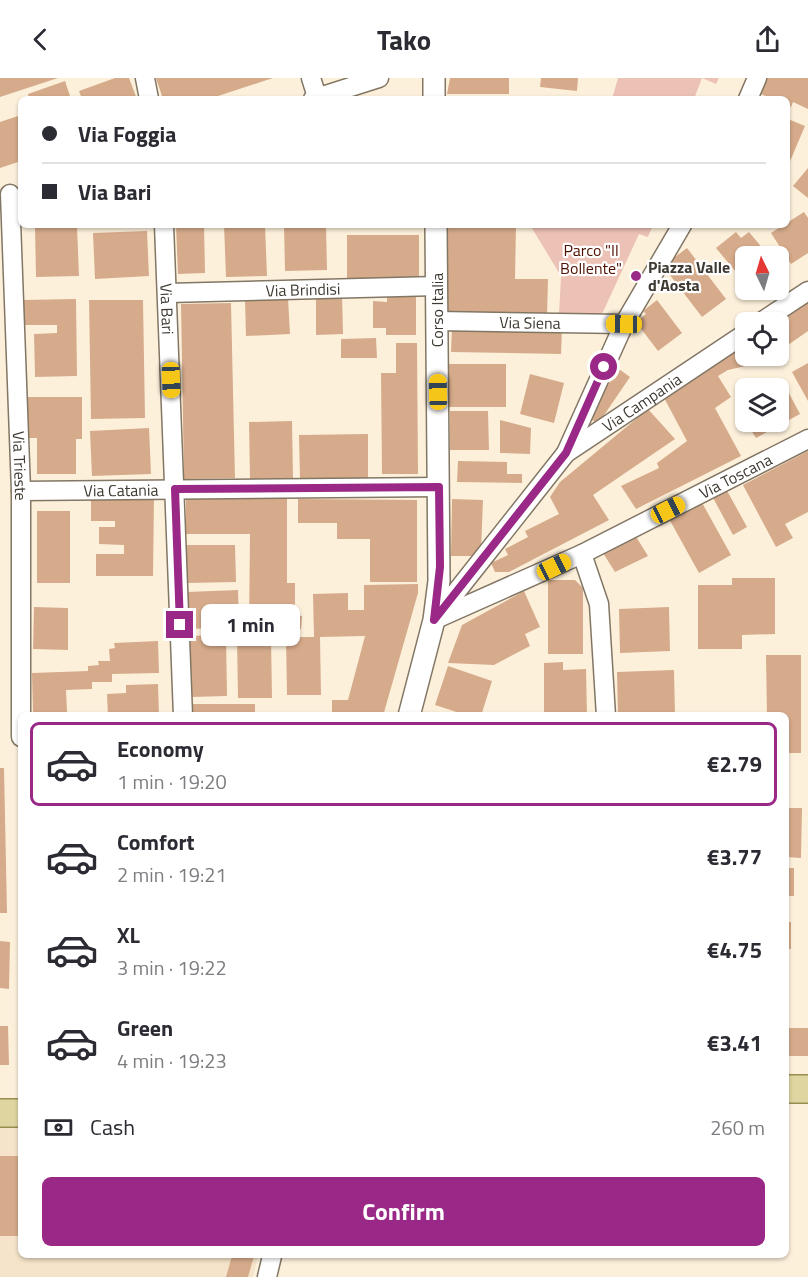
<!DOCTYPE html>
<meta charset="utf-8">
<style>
body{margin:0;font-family:"Titillium Web",sans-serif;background:#f7f7f7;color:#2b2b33;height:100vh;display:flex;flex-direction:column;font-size:22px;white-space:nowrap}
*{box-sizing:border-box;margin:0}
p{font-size:20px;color:#7c7c81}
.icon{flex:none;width:33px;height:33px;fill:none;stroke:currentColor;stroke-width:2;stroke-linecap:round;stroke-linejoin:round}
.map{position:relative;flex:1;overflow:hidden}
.sheet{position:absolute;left:18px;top:634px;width:771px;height:546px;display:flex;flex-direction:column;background:#fff;border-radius:9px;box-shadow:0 2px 4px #0004}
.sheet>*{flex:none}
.hud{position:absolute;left:18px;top:18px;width:772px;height:132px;border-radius:9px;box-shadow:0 2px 4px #0004;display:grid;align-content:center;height:132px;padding:0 24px;background:#fff}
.needle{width:39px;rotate:355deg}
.tools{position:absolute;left:735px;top:168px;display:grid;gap:12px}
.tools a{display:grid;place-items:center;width:54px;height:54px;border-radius:9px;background:#fff;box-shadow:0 2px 4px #0004;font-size:30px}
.end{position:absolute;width:27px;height:27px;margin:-14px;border:8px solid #9a2886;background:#fff;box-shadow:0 0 0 3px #fff}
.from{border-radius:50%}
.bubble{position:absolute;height:42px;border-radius:9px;background:#fff;box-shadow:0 2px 4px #0004;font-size:20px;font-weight:700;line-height:42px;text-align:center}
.car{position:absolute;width:18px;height:36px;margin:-18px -9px;border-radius:8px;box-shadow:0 0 4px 2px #0007;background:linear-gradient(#f5c518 24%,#345 0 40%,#f5c518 0 76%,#345 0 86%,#f5c518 0)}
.hud b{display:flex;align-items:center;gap:21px;height:57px;font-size:22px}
.hud b+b{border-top:2px solid #e1e1e2}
.hud i{width:15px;height:15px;background:#2b2b33}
ul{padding:10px 0 0;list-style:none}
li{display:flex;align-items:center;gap:18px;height:84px;margin:0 12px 9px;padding:0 12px;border:3px solid transparent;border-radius:9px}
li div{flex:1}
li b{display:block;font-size:22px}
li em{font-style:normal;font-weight:700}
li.on{border-color:#9a2886}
li>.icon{width:54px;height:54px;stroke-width:1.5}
.pay{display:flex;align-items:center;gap:15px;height:66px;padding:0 24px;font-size:22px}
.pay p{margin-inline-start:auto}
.primary-button{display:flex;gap:12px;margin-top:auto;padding:12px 24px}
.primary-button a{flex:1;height:69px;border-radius:9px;background:#9a2886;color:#fff;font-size:24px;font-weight:700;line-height:69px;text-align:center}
header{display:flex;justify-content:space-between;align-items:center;height:78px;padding:0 24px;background:#fff;font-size:27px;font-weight:700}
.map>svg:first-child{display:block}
.built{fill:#f5e4c9}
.green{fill:#edc2b6}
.building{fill:#d6ab8b}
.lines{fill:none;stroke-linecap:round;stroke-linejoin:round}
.minor-casing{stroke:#827664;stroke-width:21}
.tertiary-casing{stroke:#827664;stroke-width:24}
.primary-casing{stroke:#998c51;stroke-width:30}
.minor{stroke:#fff;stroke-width:18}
.tertiary{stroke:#fff;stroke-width:21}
.primary{stroke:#dfd5a1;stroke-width:27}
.route{stroke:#9a2886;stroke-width:8}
.poi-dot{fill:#9a2886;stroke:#fff;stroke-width:2}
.labels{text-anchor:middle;stroke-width:4.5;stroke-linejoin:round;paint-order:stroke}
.park-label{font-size:16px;fill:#4e1000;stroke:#fff}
.poi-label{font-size:16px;font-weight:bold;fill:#3e3931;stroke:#fff;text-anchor:start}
.street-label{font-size:16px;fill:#3e3931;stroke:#fff}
</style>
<header><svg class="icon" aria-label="back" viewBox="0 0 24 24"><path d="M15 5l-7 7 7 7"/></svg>Tako<svg class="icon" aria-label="share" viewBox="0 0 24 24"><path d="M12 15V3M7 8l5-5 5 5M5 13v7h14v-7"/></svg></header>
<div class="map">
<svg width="808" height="1199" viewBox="0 0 808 1199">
<rect width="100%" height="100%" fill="#fdf0db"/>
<path class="built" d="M0,1049h21v129h237l-5,21h-253z"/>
<path class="green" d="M618,0h101l-3,6 -14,-6 -8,21h-82z
M530,147h123l-5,12 -9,-3 -37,80h-43l2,-38z"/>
<path class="building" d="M0,0h58l-58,19z
M115,0h14l8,21h-55l-3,-8z
M156,0h117l-64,21h-46z
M450,0h59v16h-62z
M541,0h37l-1,13 -37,-4z
M767,0h41v31l-15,-7 -2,5 -3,-2v-6h-15l-12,-5z
M65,3l6,18h-42l-1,-5z
M21,37v46l-21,7v-46z
M788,41l17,7 -17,40z
M808,90v30l-15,-12z
M804,134l4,6v35l-17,11 -20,-31z
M176,147h28l1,48 -27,1z
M224,147h41l2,51 -41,1z
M284,147h42l1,45 -42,1z
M448,147h68l-1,54h33l-1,38 -100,-1z
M77,148l2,50 -43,1 -1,-50z
M147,153l2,45 -54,3 -2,-46z
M736,154l5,6 8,-6 20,24h-23v28l-30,-36z
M347,157h72v43l-72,1z
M687,170l39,51 -24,18 -39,-51z
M387,214h29v43h-30v-7h-13v-27l14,1z
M316,216h26l1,40 -27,1z
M808,218v35l-30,21v-30h-10z
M288,220l2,36 -44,2 -1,-36z
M76,221l1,77 -42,1 -1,-43 23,-1v-8h-33v-25z
M89,222h54l2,118 -54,1z
M657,222l25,33 -24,18 -22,-29 10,-8 -3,-3z
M231,225l4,175 -51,1 -3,-175z
M452,249l110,2 -1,25 -110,-2z
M376,260l1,20h-36v-19z
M746,260v18h27l-10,6 -35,8 -10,6 13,21 -16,11 26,48 -105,53 -15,-23 38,-18 -2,-5 30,-22 -25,-47z
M396,265h21l1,131h-36l-1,-101h15z
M808,285v38l-16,-29z
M447,286h59v43h-59z
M619,291l11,8 -32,47 -12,-8z
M530,296l34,9 -10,40 -34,-9z
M781,300l19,36 -44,24 -10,-16h32v-34h-16z
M27,319h55v42h-6v35h-39v-36h-10z
M746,322v20l-9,-15z
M648,331l27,30 -82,56 16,25 -100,52h-14l-4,-9 17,-8 -3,-6 23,-12 -3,-6 34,-17 -9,-17 10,-15z
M450,333h38l1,39h-39z
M500,342l31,8 -1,26 -30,-1z
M292,343l1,57 -43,1 -1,-57z
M149,350l2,46 -59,2 -2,-45z
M368,356v45h-68l-1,-44z
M808,373v61l-23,12 8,14 -17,9 -33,-62z
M458,383l49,1v12h15v9l-65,-1z
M725,409l22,40 -14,8 -22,-41z
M91,419h63l-1,79h-57v-22h28v-9l-25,-1v-17h16v-6h-24z
M186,419h101v86h8v33h7l-1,13 -52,-1 1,-94h-64z
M298,421l119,1v82h-47v-43h-33v-16h-39z
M452,421l31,1 -2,51 -6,5h-24z
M700,421l31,56 -32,18 -31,-56z
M37,433h33v72h-33z
M635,457l13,21 -33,16 -12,-19z
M186,467h49l1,37 -50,1z
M732,500h43v56l-33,1v14h-44v-64h34z
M548,502h27l8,8v66h-35z
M418,506v9l-35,123h-51v-16h16l17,-64 -45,1 1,58h-34l-1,-58h28l-1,-43 35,-1v17h16v-25z
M238,512l1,37 -50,2 -2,-37z
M524,513l16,36 -15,7 5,12 -36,19 -46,-2 14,-38z
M34,529l34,1v42l-35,-1z
M669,529l1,44 -50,2 -1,-44z
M226,557l1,61 -36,1 -2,-61z
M271,558l1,62h-34l-1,-61z
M158,563l1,32 -47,1v8h-20v7l-26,1 1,22 -34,1 -1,-40 56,-2v-5l11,-1 -1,-4h12l-1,-12 6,-1 -1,-5z
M766,577h35v98h-15v-37h-19z
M563,584v8l23,-1 1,47h-43v-53z
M448,588l44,15 -11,35h-12l-34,-11z
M674,592l1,46h-57l-1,-44z
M158,606l1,32h-51l-1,-22 19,-1v-8z
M190,626h65v12h-65z
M0,690h4l3,145h-7z
M786,730h16l-1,50 -15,-1z
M786,790h8v28h-8z
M786,844h5v27h-5z
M0,863l10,1 -1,47 -9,-1z
M0,948h8l1,39h-9z
M786,950h22v28h-22z
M0,1078h21v80h-21z
M232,1178h22l-6,21h-22z"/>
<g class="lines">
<g class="minor-casing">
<g id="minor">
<path d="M145,0l4,21"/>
<path d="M311,0l6,19"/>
<path d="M313,21l66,-21"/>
<path d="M748,21l9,-21"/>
<path id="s1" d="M10,116l11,297v246"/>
<path id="s2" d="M164,147l19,491"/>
<path id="s3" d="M168,215l269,-7"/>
<path id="s4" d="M437,243l187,3"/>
<path d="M761,244l47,-31"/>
<path d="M566,375l58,-129 58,-99"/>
<path id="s5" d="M21,413l418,-4"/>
<path d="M582,476l17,50 7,112"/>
<path id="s6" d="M436,541l146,-65 226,-115"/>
<path id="s7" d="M434,542l132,-167 180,-120"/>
<path d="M267,1199l5,-21"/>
</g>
</g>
<g class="tertiary-casing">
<path id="tertiary" d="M434,21v-21
M409,638l25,-96 5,-39 -3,-356"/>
</g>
<g class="primary-casing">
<path id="primary" d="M786,1011h22
M0,1035h21"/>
</g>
<use href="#minor" class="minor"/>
<use href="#tertiary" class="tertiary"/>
<use href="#primary" class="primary"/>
</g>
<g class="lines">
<path class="route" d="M180,547l-5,-136 264,-2 1,80 -6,53 132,-167 38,-86"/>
</g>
<circle class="poi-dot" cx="636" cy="198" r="6"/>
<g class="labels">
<g class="park-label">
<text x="591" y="178">Parco "Il<tspan x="591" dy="18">Bollente"</tspan></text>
</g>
<g class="poi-label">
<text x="648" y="195">Piazza Valle<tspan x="648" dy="18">d'Aosta</tspan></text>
</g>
<g class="street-label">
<text dy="6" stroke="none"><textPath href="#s3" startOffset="135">Via Brindisi</textPath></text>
<text dy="6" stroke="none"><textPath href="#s2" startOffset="84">Via Bari</textPath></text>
<text transform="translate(437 232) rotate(-90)" y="6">Corso Italia</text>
<text dy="6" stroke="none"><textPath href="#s4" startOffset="93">Via Siena</textPath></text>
<text dy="6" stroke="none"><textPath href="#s7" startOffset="304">Via Campania</textPath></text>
<text dy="6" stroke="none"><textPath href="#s1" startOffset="272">Via Trieste</textPath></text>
<text dy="6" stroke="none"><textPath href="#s6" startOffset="332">Via Toscana</textPath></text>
<text dy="6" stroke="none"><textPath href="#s5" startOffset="100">Via Catania</textPath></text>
</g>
</g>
</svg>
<div class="tools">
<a><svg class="needle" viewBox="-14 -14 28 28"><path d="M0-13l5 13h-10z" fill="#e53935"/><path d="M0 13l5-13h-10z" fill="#7c7c81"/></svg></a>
<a><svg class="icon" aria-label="locate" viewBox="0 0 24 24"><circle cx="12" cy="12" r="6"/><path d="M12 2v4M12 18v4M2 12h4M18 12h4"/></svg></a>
<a><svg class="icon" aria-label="layers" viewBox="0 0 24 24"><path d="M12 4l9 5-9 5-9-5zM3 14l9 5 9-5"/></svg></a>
</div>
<i class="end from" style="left:604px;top:289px"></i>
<i class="end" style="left:180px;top:547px"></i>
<div class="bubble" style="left:201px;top:526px;width:99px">1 min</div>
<i class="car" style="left:624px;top:246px;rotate:271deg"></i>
<i class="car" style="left:171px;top:302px;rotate:178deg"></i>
<i class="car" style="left:438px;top:314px;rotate:359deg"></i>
<i class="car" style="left:668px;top:432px;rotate:63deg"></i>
<i class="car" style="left:554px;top:489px;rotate:64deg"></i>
<div class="hud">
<b><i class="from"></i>Via Foggia</b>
<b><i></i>Via Bari</b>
</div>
<section class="sheet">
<ul>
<li class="on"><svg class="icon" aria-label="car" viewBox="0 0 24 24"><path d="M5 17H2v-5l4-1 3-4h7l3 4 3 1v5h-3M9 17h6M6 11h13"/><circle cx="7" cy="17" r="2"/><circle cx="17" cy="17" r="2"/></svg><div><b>Economy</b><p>1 min · 19:20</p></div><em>€2.79</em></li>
<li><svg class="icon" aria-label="car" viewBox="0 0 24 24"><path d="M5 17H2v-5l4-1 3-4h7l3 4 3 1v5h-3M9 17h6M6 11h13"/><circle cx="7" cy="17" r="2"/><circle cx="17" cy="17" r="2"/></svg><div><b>Comfort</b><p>2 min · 19:21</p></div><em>€3.77</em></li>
<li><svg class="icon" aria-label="car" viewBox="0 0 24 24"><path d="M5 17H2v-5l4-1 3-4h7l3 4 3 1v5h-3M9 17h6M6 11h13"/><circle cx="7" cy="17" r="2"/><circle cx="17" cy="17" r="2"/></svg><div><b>XL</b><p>3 min · 19:22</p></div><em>€4.75</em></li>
<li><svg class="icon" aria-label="car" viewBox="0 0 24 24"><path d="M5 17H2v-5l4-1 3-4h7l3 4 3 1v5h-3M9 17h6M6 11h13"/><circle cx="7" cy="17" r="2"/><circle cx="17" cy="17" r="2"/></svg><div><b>Green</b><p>4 min · 19:23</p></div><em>€3.41</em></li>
</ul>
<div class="pay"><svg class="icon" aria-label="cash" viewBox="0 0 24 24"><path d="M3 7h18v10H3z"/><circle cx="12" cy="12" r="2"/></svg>Cash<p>260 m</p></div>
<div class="primary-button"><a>Confirm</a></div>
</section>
</div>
